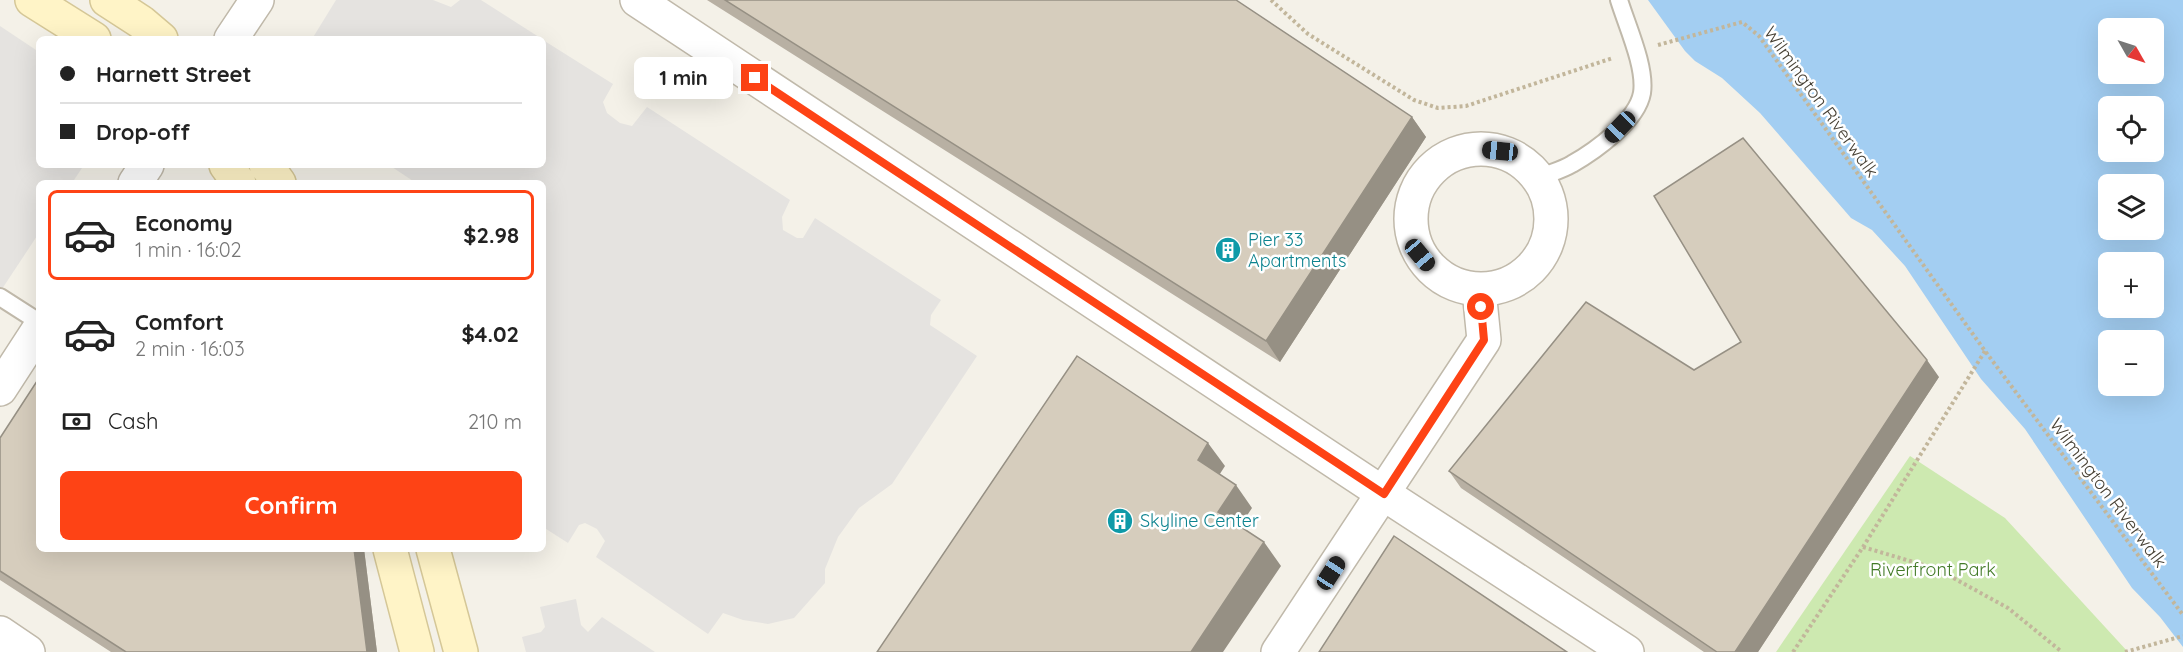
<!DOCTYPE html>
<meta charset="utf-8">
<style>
body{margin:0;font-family:Quicksand,sans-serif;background:#f6f6f6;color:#222;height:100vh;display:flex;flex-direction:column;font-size:22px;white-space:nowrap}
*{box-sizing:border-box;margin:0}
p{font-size:20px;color:#767676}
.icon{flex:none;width:33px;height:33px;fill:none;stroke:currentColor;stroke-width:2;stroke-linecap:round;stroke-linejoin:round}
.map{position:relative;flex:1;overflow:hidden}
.details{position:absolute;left:36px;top:180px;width:510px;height:372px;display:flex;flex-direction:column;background:#fff;border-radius:9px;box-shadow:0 6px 24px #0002}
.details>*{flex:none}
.hud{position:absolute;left:36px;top:36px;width:510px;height:132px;border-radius:9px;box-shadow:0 6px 24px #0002;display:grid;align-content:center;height:132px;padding:0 24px;background:#fff}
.needle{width:39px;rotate:129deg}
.buttons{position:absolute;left:2098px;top:18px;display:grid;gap:12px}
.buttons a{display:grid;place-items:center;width:66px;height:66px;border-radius:9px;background:#fff;box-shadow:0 6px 24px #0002;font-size:30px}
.end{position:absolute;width:27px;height:27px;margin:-14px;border:8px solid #fe4315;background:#fff;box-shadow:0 0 0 3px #fff}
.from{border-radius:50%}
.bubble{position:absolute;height:42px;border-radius:9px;background:#fff;box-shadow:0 6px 24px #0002;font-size:20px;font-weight:800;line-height:42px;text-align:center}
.car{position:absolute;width:18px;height:36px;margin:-18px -9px;border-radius:8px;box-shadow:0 0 4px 2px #0007;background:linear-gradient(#222 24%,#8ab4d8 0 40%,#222 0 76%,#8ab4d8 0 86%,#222 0)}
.hud b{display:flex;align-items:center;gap:21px;height:57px;font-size:22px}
.hud b+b{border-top:2px solid #e0e0e0}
.hud i{width:15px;height:15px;background:#222}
ul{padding:10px 0 0;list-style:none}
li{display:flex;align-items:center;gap:18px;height:90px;margin:0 12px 9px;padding:0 12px;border:3px solid transparent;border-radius:9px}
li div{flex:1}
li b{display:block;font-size:22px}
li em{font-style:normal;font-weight:800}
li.active{border-color:#fe4315}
li>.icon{width:54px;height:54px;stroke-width:1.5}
.pay{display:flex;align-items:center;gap:15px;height:66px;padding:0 24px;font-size:22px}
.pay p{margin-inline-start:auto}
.button{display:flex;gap:12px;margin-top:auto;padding:12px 24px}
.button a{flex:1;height:69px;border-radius:9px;background:#fe4315;color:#fff;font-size:24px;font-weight:800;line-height:69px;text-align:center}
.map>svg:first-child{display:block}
.green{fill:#cde9b0}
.parking{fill:#e5e3e0}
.water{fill:#a3cef2;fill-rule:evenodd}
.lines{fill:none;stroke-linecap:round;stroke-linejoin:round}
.lane-casing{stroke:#c0b9aa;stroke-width:20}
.street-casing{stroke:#c0b9aa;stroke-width:36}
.secondary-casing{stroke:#d5c797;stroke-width:36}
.path{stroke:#c2b69b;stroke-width:4;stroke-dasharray:3 3;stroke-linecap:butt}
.lane{stroke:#fff;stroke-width:16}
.street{stroke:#fff;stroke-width:33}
.secondary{stroke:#fff4c7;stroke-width:33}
.wall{fill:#b8b0a3}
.shaded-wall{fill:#969084}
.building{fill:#d6cdbd;stroke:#969084;stroke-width:1.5}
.route{stroke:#fe4315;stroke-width:8}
.labels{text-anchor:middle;stroke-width:5;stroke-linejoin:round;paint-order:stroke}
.street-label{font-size:18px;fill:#484236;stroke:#fff}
.culture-label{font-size:18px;fill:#0d838f;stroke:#fff;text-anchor:start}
.park-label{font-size:18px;fill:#437b28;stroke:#fff}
</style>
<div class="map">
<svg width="2183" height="652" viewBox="0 0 2183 652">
<rect width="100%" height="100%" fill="#f4f1e8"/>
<path class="green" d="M1910,456l95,62 123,134h-352z"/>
<path class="parking" d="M336,0h97l18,7 9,-7h21l61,39h-230z
M0,26l39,26v113h45l-12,18h-33v50l-39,59z
M543,40l70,44 -10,18 4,11 13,10 12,3 15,-19 143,93 -8,17 1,13 14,8h6l12,-20 126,82 -10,15 -1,10 47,31 -85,128 -33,24 -21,29 -13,32v14l-31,35 -26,6 -25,-4 -20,-7 -15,21 -112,-77 9,-16 -8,-12 -12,-6 -6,2 -11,18 -25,-16v-344h-127l-27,-18h154z
M576,599l5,26 7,7 14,-15 53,35h-129l-4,-15 19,-5 4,-5 -5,-20z"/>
<path class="water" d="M1648,0h535v647l-23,-30 -28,-29 -107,-159 -44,-50 -76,-113 -33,-36 -21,-12 -91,-105 -38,-35 -27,-17 -10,-10zM2109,28h45v46h-45zM2109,106h45v46h-45zM2109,184h45v46h-45zM2109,262h45v46h-45zM2109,340h45v46h-45z"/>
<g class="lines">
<g class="lane-casing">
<path id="lane" d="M1539,178c11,-5 23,-8 33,-14 23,-13 65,-43 70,-71 4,-26 -15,-67 -23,-93
M0,297l39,25"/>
</g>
<g class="street-casing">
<path id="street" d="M637,0l747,494 243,158
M231,39l26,-39
M1411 219a70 70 0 1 1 140 0a70 70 0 1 1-140 0Z
M135,183l12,-18
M0,389l39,-60
M0,633l28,19
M1278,652l206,-312 -5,-50"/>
</g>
<g class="secondary-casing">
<path id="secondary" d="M32,0l62,39
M107,0l34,22 20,17
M226,165l13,18
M266,165l13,18
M390,549l27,103
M433,549l28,103"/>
</g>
<path class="path" d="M1271,0l37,34 106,66 24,8 28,-2 147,-48
M1658,45l84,-23 17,14 226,315 198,264
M1863,547l74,22 71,39 54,44
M1793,652l70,-105 122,-196
M2125,652l58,-16"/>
<use href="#lane" class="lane"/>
<use href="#street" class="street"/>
<use href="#secondary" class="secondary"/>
</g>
<path class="wall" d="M707,0h529l176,117 14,20 -146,225z
M1694,370l245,7 -181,275h-54l-243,-164 -12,-17z
M0,438l39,111h325l13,103h-266l-111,-72z"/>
<path class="shaded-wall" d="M1412,117l14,20 -146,225 -14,-21z
M1927,360l12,17 -181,275h-23z
M1208,443l17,23 -11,17 -16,-23z
M1236,485l16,23 -18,27 -16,-23z
M1264,542l17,24 -58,86h-32z
M354,549h10l13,103h-10z"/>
<path class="building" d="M725,0h511l176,117 -146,224z
M1743,138l184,222 -192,292h-18l-268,-181 137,-169 108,68 47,-28 -87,-146z
M1077,356l131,87 -10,17 38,25 -18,27 46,30 -73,110h-314z
M39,378v171h315l13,103h-241l-126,-81v-133z
M1394,536l173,116h-248z"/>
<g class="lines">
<path class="route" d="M755,78l629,416 100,-154 -3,-33"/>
</g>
<defs>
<g id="building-disc" transform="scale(1.35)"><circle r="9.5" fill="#0f9aa8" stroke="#fff"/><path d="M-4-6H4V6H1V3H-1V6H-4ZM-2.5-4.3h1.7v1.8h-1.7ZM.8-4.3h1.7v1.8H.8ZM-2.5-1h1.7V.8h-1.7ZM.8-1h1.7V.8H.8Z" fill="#fff"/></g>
</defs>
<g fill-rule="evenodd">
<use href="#building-disc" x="1228" y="250"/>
<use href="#building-disc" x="1120" y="521"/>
</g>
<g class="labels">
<g class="street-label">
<text transform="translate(1821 102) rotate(54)" y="6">Wilmington Riverwalk</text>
<text transform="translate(2108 493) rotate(53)" y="6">Wilmington Riverwalk</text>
</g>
<g class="culture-label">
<text x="1248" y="246">Pier 33<tspan x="1248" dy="21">Apartments</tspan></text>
<text x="1140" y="527">Skyline Center</text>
</g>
<g class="park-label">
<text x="1933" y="576">Riverfront Park</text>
</g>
</g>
</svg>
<div class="buttons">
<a><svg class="needle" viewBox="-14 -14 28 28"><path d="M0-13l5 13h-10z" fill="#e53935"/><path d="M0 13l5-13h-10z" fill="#767676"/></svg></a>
<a><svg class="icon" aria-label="locate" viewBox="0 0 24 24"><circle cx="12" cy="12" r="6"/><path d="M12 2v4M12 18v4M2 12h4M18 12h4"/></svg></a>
<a><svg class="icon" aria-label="layers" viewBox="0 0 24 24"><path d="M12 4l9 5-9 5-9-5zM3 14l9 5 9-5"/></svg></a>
<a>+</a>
<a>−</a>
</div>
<i class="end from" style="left:1481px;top:307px"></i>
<i class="end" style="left:755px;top:78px"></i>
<div class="bubble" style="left:634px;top:57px;width:99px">1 min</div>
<i class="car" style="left:1620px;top:127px;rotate:224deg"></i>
<i class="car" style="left:1500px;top:151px;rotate:276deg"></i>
<i class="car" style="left:1420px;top:255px;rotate:140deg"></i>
<i class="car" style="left:1331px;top:573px;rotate:33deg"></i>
<div class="hud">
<b><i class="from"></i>Harnett Street</b>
<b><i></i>Drop-off</b>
</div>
<section class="details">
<ul>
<li class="active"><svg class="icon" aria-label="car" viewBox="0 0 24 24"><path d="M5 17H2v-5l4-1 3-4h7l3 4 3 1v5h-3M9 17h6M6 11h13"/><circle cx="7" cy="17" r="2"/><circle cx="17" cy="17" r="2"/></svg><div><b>Economy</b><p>1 min · 16:02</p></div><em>$2.98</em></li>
<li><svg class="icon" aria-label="car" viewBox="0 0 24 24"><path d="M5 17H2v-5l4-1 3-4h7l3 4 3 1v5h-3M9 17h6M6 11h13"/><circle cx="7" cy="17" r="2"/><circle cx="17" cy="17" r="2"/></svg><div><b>Comfort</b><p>2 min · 16:03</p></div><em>$4.02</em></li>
</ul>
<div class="pay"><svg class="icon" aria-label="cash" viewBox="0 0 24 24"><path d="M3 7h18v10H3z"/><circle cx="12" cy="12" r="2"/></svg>Cash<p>210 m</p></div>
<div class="button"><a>Confirm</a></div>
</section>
</div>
